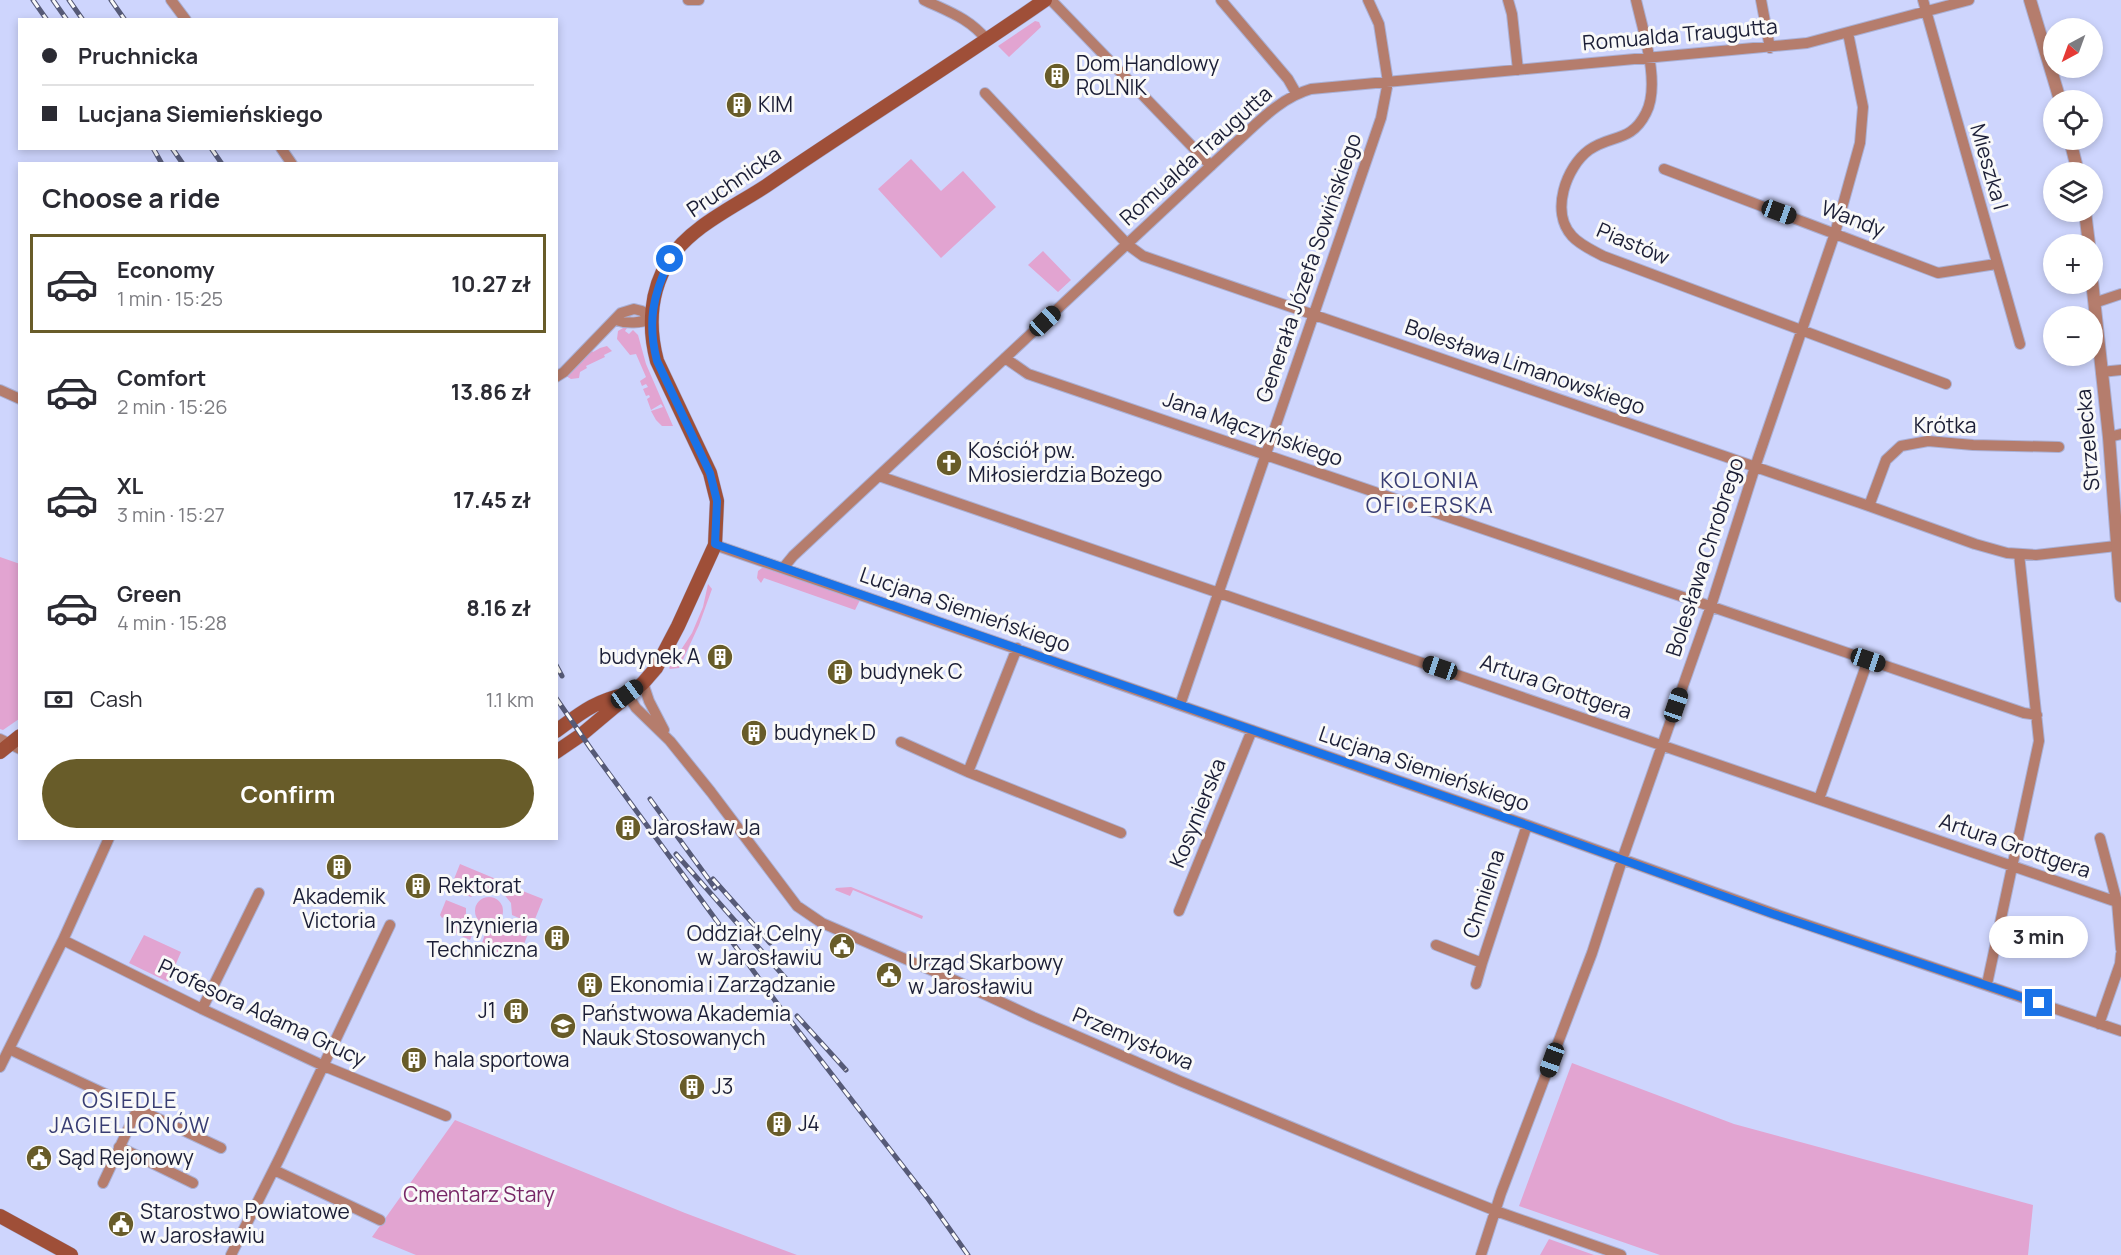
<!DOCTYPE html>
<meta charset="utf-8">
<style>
body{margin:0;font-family:Manrope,sans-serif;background:#f7f7f7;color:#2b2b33;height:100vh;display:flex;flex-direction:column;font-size:22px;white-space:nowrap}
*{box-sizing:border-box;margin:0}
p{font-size:20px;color:#7c7c81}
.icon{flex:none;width:33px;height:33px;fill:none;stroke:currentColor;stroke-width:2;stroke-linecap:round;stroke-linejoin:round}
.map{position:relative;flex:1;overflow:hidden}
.details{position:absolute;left:18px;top:162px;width:540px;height:678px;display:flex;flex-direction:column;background:#fff;border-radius:0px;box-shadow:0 3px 9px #0003}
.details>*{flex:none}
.guide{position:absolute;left:18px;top:18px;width:540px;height:132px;border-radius:0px;box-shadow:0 3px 9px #0003;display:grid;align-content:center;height:132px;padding:0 24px;background:#fff}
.needle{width:39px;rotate:221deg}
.tools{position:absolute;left:2043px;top:18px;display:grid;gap:12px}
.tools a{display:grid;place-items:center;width:60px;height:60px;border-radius:50%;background:#fff;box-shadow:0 3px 9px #0003;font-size:30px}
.end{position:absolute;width:27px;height:27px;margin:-14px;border:8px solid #1a73e8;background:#fff;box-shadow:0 0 0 3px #fff}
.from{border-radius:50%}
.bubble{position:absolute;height:42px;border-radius:21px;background:#fff;box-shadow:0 3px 9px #0003;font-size:20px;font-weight:700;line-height:42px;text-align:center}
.car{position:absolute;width:18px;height:36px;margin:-18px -9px;border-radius:8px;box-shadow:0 0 4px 2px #0007;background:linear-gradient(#222 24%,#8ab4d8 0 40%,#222 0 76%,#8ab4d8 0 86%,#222 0)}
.guide b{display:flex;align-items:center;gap:21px;height:57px;font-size:22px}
.guide b+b{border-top:2px solid #e1e1e2}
.guide i{width:15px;height:15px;background:#2b2b33}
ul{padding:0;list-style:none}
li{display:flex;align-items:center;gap:18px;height:99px;margin:0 12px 9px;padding:0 12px;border:3px solid transparent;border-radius:0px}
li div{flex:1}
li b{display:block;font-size:22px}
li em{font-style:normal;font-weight:700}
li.current{border-color:#685c29}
li>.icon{width:54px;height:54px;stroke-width:1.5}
h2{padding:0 24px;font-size:27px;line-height:72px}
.pay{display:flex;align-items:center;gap:15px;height:66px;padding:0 24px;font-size:22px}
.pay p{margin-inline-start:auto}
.cta{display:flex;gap:12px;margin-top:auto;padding:12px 24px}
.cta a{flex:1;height:69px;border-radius:36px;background:#685c29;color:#fff;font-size:24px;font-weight:700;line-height:69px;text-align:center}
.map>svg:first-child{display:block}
.green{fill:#e2a4d1}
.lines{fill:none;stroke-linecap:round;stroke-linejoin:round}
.minor-casing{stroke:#aab0d5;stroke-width:12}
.tertiary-casing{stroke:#aab0d5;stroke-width:14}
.secondary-casing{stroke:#aab0d5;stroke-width:15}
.minor{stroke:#b57d6d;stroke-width:10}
.tertiary{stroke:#b57d6d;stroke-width:12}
.secondary{stroke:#9f4f38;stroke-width:14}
.rail-casing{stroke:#565a77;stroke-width:5}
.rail{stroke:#f9f9f9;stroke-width:3;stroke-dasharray:9;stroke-linecap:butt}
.route{stroke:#1a73e8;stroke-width:8}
.labels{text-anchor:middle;stroke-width:6;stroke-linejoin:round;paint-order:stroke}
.street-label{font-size:21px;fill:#1b1e36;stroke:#f9f9f9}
.poi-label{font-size:21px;fill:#1b1e36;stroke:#f9f9f9;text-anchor:start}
.park-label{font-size:21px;fill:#782867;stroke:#f9f9f9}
.neighbourhood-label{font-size:22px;letter-spacing:1.5px;fill:#383d73;stroke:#f9f9f9}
</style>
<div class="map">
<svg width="2121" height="1255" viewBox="0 0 2121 1255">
<rect width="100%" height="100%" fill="#ced5fd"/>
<path class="green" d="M1035,21l4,1 2,5 -32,30 -11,-11z
M911,159l30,32 22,-20 33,36 -55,51 -63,-69z
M1043,251l28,29 -13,12 -30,-27z
M623,328h4l-2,3 4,3 4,-4 5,5 8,29 27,62h-11l-6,-6 -5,-9 12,-4 -2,-3 -10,6 -4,-11 3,-2 -1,-2 -3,1 -3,-7 5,-2 -2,-3 -4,2 -2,-5 6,-4 -10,-23 -6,1 -13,-16 1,-8z
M607,346l5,5 -8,4 1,2 -19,9 1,2 -7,4 -1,6 -8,1 -5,-3 25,-26 2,2 7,-4z
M0,557l20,7 -1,155 -16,11 -3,-1z
M762,568h5l93,32 -5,10 -91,-32 -3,5 -4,-5 1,-7z
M708,584l4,5 -13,36 -20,43 -9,1 -1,-1 23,-35 11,-26z
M460,864l36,15 -4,10 -14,2 -7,6 -21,-8z
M505,884l38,15 -10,25 -21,-9 -1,-12 -9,-11z
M851,887l72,29 -1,3 -69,-29 -3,6 -15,-6 1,-2z
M475 911a14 14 0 1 1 28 0a14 14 0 1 1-28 0Z
M446,900l20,8v10l8,12 -4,10 -21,-10 5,-5 -4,-5 -3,1 -3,-4 -2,1 -2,-3z
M507,925l21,9 -6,15 -5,2 -6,-4h-6l-1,8 -23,-9 4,-12 11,-1z
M144,935l37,17 -13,30 -39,-19z
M1572,1063l162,61 299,81 -5,50h-368l-141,-49z
M455,1120l230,93 112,42h-381l-44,-18z
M1549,1239l45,16h-54z"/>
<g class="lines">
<g class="minor-casing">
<path id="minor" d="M171,0l15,20
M688,0h11
M924,0c25,12 45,18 63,40
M1051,0l160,166
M1221,0l67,79 8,14
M1508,0l4,14 6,56
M1636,0c7,31 25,84 10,113 -15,30 -35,21 -57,37 -23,17 -39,62 -17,86 8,9 20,14 31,20l343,128
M1761,0l9,48
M1923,0l97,344
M985,93l143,152 15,11 726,250 106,38 32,9 29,2 80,-9
M281,148l11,16
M1664,169l274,104 58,-9
M2094,303l27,-9
M1005,358l23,16 996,339 13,2
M2101,372l20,-2
M556,377l8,-5 57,-59 13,-4 8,2 9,8c-10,4 -24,5 -35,1
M0,390l20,9
M2109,437l12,-3
M879,476l1238,426
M1869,506l17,-46 15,-14 27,-5 45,4 86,2
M715,545l812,280 245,88 349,118
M784,567l9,-11 439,-410c24,-21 47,-48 79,-57l496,-46 162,-43
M643,683l6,18 15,29
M627,694l9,14 34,33 41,51 86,114 25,17 132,57 79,37 147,64 234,97 82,33 125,44
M1180,705l201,-587 7,-36 -9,-58 -11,-24
M0,739l20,10
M901,742l67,30 153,61
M968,772l49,-124
M1819,799l49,-139
M2100,838l17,64 4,47
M1179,911l73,-181
M63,940l139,69 122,57 122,50
M1436,945l46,18 45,-138
M1476,984l6,-21
M1987,984l52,-243 -20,-187
M202,1009l57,-116
M2099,1024l21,-60 1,-10
M9,1049l212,99
M0,1067l63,-127 46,-102
M119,1147l74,36
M274,1170l106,50
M103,1183l34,-73
M231,1255l49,-98 110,-232
M1481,1255l20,-62 91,-240 32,-99 87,-248 44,-139 80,-234 25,-90 3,-36 -15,-74"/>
</g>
<g class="tertiary-casing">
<path id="tertiary" d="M2030,0l30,100
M2070,140l8,32
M2085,212l4,32
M2092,281l17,156 12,159"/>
</g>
<g class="secondary-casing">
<path id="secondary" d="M556,731c26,-19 39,-30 71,-37
M0,752l20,-16
M556,752l25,-17 62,-52 13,-15 22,-42 37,-81 2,-44 -7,-28 -53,-112c-9,-34 -7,-70 12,-101 21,-33 65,-53 97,-74 92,-63 187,-122 279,-186
M0,1216l71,39"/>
</g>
<use href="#minor" class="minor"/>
<use href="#tertiary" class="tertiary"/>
<use href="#secondary" class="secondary"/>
<g class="rail-casing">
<path id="rail" d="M33,0l14,20
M53,0l14,20
M69,0l14,20
M111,0l14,20
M153,148l9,16
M172,148l11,16
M211,148l11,16
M556,665l6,11
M556,698l35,51 188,257 150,194 39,55
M650,799l65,89
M676,854l112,127
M713,879l57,64
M797,1016l49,54"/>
</g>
<use href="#rail" class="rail"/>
</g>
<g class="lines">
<path class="route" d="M670,259c-17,36 -23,63 -13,102l53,112 7,28 -2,43 792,274 266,96 266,89"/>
</g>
<defs>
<g id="building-disc" transform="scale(1.35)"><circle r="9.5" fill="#685c29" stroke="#f9f9f9"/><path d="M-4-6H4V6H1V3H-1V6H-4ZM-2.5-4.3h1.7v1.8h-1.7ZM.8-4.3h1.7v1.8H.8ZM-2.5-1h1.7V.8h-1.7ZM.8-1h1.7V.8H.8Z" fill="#fff"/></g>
<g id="church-disc" transform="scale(1.35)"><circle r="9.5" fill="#685c29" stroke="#f9f9f9"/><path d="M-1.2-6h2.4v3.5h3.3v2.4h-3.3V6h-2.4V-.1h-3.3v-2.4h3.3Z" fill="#fff"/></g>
<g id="civic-disc" transform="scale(1.35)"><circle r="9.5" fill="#685c29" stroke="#f9f9f9"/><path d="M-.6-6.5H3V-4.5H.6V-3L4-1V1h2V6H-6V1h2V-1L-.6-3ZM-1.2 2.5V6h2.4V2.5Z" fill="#fff"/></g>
<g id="university-disc" transform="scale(1.35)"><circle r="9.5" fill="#685c29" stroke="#f9f9f9"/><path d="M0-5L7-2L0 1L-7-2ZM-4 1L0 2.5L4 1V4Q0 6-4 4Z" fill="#fff"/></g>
</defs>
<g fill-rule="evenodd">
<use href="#building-disc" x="1057" y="76"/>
<use href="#building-disc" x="739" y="105"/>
<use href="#church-disc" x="949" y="463"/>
<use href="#building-disc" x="720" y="657"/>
<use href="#building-disc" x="840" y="672"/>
<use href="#building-disc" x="754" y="733"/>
<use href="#building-disc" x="628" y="828"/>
<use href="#building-disc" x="339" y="867"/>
<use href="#building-disc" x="418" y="886"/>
<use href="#building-disc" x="557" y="938"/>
<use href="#civic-disc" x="842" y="946"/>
<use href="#civic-disc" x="889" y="975"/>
<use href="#building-disc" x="590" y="985"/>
<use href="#building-disc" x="516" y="1011"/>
<use href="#university-disc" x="563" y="1026"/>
<use href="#building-disc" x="414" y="1060"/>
<use href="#building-disc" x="692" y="1087"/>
<use href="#building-disc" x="779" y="1124"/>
<use href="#civic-disc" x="39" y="1158"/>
<use href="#civic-disc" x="121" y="1224"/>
</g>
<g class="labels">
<g class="street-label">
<text transform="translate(1680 35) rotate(-5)" y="7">Romualda Traugutta</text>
<text transform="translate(1196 156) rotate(-42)" y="7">Romualda Traugutta</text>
<text transform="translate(1989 167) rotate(74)" y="7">Mieszka I</text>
<text transform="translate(734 182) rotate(-34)" y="7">Pruchnicka</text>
<text transform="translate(1853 219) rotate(21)" y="7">Wandy</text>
<text transform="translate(1633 244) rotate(23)" y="7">Piastów</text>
<text transform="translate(1309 268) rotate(-71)" y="7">Generała Józefa Sowińskiego</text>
<text transform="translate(1525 367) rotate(19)" y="7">Bolesława Limanowskiego</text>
<text x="1945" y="433">Krótka</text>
<text transform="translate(1253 429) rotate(19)" y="7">Jana Mączyńskiego</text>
<text transform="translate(2088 440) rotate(-95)" y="7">Strzelecka</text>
<text transform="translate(1705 557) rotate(-72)" y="7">Bolesława Chrobrego</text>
<text transform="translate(965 610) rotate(19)" y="7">Lucjana Siemieńskiego</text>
<text transform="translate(1556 687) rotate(19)" y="7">Artura Grottgera</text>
<text transform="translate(1424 769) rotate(19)" y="7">Lucjana Siemieńskiego</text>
<text transform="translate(1198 813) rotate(-68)" y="7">Kosynierska</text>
<text transform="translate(2015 846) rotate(19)" y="7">Artura Grottgera</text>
<text transform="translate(1484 894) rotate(-72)" y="7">Chmielna</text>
<text transform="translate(262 1013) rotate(25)" y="7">Profesora Adama Grucy</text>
<text transform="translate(1133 1039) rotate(23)" y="7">Przemysłowa</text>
</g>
<g class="poi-label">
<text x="1076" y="71">Dom Handlowy<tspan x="1076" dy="24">ROLNIK</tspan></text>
<text x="758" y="112">KIM</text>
<text x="968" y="458">Kościół pw.<tspan x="968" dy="24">Miłosierdzia Bożego</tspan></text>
<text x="700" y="664" text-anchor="end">budynek A</text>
<text x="860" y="679">budynek C</text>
<text x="774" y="740">budynek D</text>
<text x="648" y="835">Jarosław Ja</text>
<text x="438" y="893">Rektorat</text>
<text x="339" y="904" text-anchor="middle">Akademik<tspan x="339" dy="24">Victoria</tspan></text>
<text x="538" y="933" text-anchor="end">Inżynieria<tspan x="538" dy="24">Techniczna</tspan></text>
<text x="822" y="941" text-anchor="end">Oddział Celny<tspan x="822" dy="24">w Jarosławiu</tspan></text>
<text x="908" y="970">Urząd Skarbowy<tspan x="908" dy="24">w Jarosławiu</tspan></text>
<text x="610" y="992">Ekonomia i Zarządzanie</text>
<text x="496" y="1018" text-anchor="end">J1</text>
<text x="582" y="1021">Państwowa Akademia<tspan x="582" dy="24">Nauk Stosowanych</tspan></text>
<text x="434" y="1067">hala sportowa</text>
<text x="712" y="1094">J3</text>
<text x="798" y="1131">J4</text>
<text x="58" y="1165">Sąd Rejonowy</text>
<text x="140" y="1219">Starostwo Powiatowe<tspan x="140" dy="24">w Jarosławiu</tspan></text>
</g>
<g class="park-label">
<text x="479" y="1202">Cmentarz Stary</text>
</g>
<g class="neighbourhood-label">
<text x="1430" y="488">KOLONIA<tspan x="1430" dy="25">OFICERSKA</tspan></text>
<text x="130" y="1108">OSIEDLE<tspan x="130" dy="25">JAGIELLONÓW</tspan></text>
</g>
</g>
</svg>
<div class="tools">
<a><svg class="needle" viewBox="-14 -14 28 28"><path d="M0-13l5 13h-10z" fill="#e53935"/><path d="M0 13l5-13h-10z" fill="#7c7c81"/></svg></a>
<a><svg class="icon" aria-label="locate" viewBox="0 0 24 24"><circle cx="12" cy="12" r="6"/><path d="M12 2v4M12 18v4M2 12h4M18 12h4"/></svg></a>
<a><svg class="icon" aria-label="layers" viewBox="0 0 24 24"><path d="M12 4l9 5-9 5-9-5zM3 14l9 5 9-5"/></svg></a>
<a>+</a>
<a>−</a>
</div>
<i class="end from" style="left:670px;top:259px"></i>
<i class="end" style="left:2039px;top:1003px"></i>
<div class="bubble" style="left:1989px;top:916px;width:99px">3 min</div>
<i class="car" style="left:1779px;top:212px;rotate:110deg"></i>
<i class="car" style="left:1045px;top:321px;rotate:47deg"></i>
<i class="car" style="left:1868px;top:660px;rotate:109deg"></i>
<i class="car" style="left:1440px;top:668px;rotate:289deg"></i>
<i class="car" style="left:627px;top:694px;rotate:54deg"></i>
<i class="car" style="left:1676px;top:705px;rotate:19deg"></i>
<i class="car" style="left:1552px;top:1060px;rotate:200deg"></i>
<div class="guide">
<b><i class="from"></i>Pruchnicka</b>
<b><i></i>Lucjana Siemieńskiego</b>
</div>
<section class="details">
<h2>Choose a ride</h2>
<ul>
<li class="current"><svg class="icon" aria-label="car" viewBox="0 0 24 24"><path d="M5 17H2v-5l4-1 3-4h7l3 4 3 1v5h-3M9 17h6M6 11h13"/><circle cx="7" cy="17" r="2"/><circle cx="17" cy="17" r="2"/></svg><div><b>Economy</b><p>1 min · 15:25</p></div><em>10.27 zł</em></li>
<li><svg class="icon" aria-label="car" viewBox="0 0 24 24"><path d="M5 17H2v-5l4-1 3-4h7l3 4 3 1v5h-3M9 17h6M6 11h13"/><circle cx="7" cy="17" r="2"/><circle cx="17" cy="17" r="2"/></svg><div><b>Comfort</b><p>2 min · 15:26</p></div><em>13.86 zł</em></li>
<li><svg class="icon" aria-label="car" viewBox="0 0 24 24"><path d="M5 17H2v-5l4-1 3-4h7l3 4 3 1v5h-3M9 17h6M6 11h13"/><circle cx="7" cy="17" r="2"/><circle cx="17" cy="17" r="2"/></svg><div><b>XL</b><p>3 min · 15:27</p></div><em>17.45 zł</em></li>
<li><svg class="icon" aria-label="car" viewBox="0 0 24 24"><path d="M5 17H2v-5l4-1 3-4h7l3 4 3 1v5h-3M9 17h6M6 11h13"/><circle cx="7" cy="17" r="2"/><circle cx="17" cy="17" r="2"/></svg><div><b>Green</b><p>4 min · 15:28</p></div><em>8.16 zł</em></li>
</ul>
<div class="pay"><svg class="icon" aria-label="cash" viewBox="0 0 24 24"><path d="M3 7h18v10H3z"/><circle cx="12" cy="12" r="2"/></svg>Cash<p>1.1 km</p></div>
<div class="cta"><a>Confirm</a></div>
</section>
</div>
